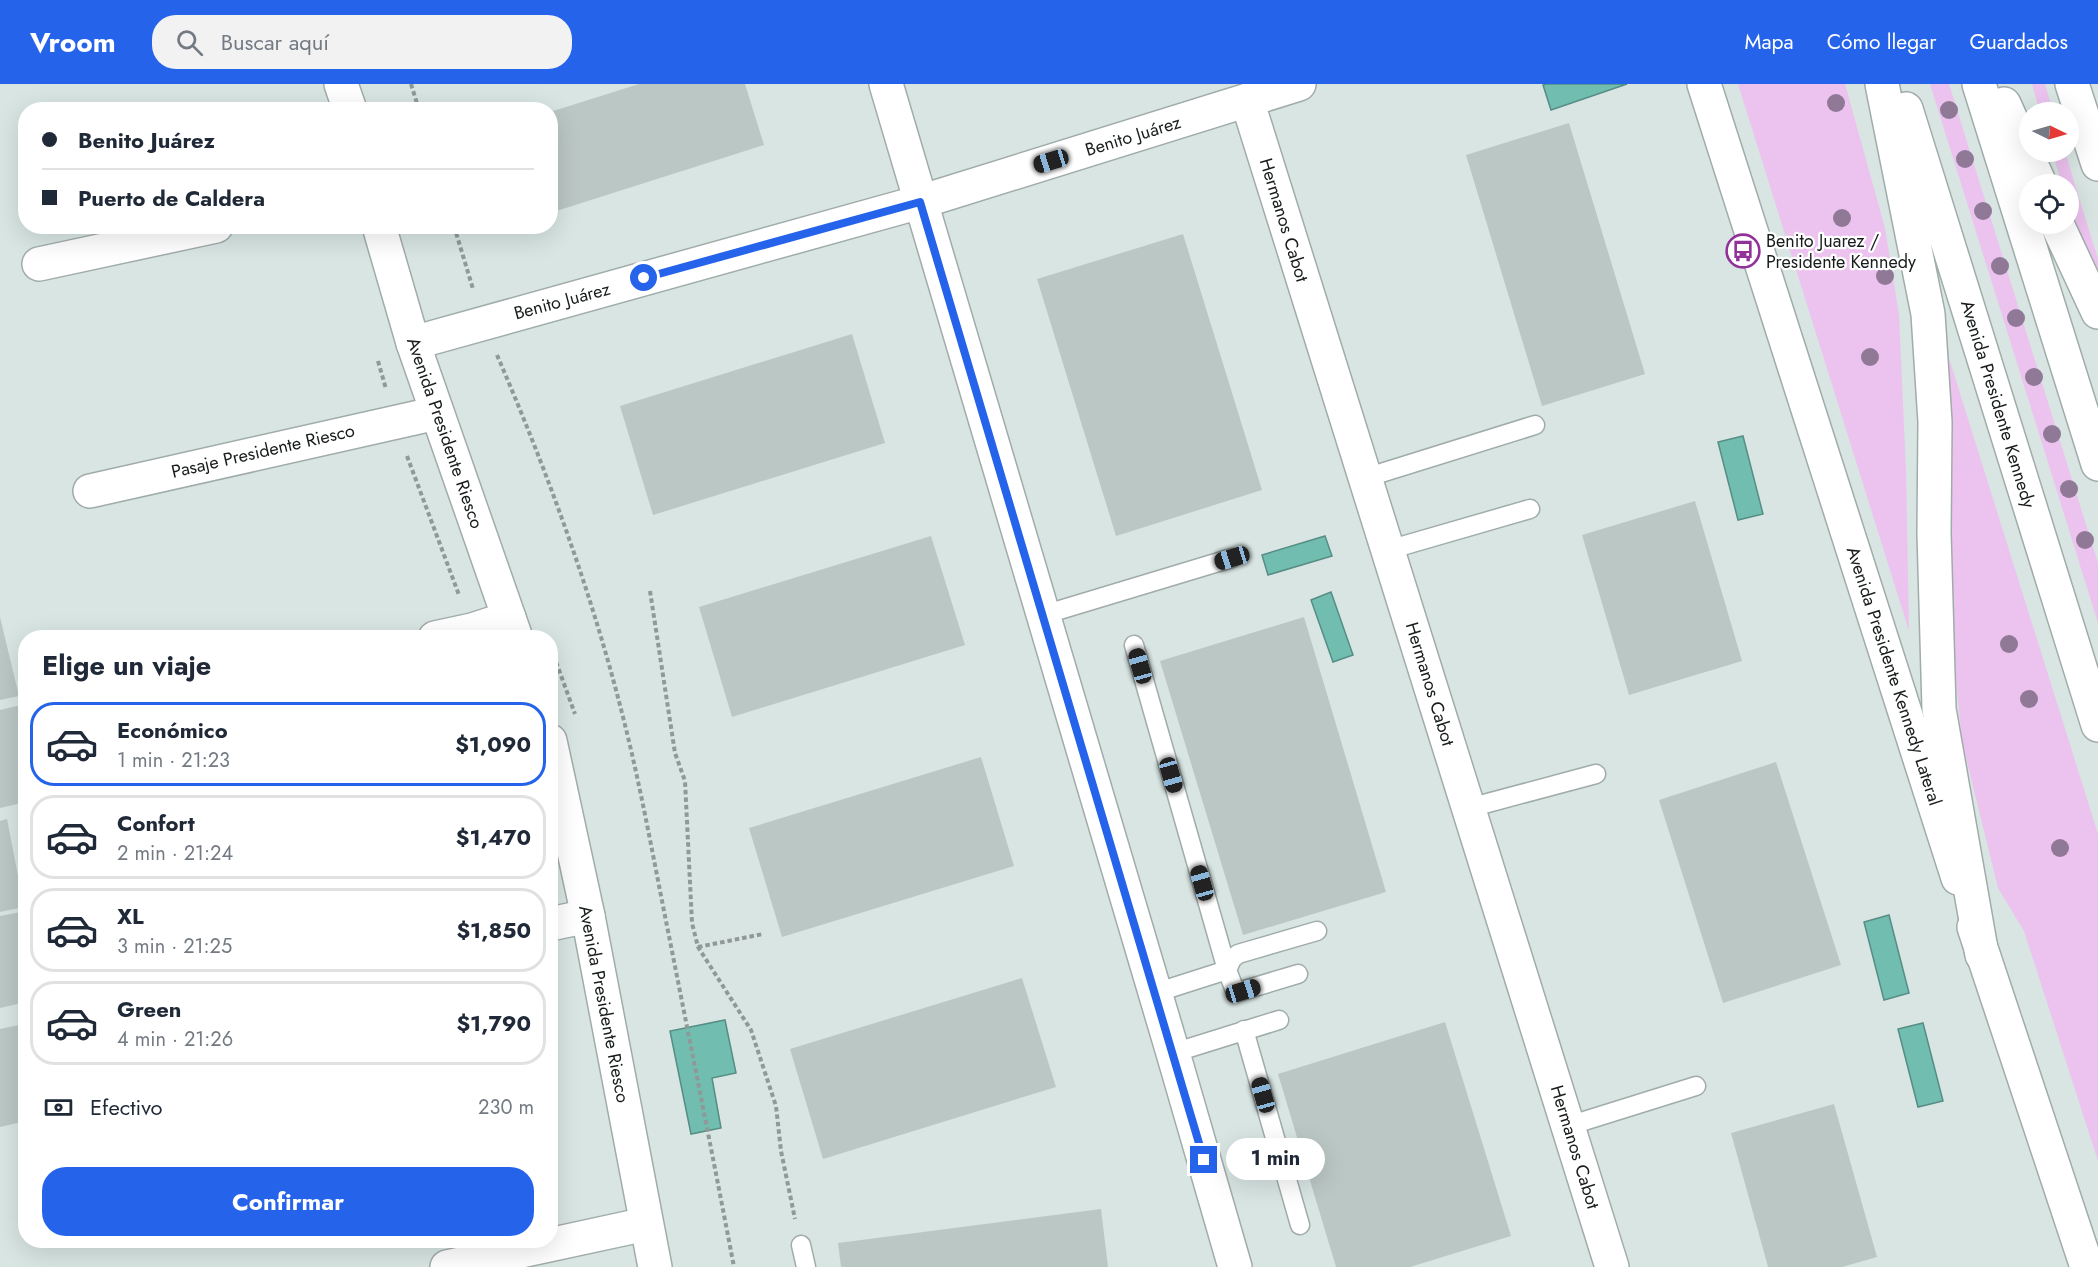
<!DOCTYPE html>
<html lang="es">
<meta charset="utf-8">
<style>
body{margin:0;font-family:Jost,sans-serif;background:#f2f2f3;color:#1f2937;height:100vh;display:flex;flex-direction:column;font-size:22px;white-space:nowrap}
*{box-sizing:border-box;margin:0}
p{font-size:20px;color:#747a83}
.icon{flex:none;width:33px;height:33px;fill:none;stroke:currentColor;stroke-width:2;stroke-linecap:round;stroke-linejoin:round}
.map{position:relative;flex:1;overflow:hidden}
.panel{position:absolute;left:18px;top:546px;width:540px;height:618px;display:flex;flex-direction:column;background:#fff;border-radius:24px;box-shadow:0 6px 24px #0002}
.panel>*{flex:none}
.guide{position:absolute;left:18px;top:18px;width:540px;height:132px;border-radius:24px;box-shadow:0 6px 24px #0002;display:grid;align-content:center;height:132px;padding:0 24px;background:#fff}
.needle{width:39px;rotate:95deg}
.tools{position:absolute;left:2019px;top:18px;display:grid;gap:12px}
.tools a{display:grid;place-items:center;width:60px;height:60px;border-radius:50%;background:#fff;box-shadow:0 6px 24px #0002;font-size:30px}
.end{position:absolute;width:27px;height:27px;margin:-14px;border:8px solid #2563eb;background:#fff;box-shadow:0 0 0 3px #fff}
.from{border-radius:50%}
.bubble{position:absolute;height:42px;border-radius:21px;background:#fff;box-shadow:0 6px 24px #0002;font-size:20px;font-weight:700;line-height:42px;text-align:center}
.car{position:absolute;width:18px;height:36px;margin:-18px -9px;border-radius:8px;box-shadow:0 0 4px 2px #0007;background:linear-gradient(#222 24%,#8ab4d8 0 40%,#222 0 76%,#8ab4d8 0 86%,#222 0)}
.guide b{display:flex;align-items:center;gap:21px;height:57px;font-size:22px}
.guide b+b{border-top:2px solid #e0e1e3}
.guide i{width:15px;height:15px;background:#1f2937}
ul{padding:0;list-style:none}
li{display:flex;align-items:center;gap:18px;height:84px;margin:0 12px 9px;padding:0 12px;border:3px solid #e0e1e3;border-radius:24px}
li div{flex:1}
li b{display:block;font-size:22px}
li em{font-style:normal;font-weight:700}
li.on{border-color:#2563eb}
li>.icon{width:54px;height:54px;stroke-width:1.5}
h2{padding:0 24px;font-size:27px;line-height:72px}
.pay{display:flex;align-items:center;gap:15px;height:66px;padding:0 24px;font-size:22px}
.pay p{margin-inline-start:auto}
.primary-button{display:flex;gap:12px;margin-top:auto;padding:12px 24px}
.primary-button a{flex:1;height:69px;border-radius:24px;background:#2563eb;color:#fff;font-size:24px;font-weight:700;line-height:69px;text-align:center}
header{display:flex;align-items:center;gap:36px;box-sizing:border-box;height:84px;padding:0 30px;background:#2563eb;color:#fff}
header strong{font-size:28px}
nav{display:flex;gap:33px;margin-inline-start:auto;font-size:21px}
.search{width:420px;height:54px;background:#f2f2f3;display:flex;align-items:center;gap:15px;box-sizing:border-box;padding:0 21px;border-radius:24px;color:#747a83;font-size:22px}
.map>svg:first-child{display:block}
.green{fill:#ecc2ee}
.water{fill:#71bdb0;stroke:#568d84;stroke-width:1.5}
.building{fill:#bbc7c5}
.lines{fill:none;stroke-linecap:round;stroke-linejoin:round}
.service-casing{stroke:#a0acaa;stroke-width:21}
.minor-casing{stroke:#a0acaa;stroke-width:36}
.secondary-casing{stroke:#a0acaa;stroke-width:36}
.primary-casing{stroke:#a0acaa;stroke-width:36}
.motorway-casing{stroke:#a0acaa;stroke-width:36}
.path{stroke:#8f9998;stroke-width:4;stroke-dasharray:4.5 3;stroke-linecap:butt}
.service{stroke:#fff;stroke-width:18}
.minor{stroke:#fff;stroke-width:33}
.secondary{stroke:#fff;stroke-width:33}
.primary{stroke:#fff;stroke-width:33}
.motorway{stroke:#fff;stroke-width:33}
.tree{fill:#8f7997}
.route{stroke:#2563eb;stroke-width:8}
.labels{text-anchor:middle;stroke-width:4.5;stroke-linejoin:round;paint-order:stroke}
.street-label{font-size:18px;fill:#181c1c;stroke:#fff}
.poi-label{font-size:18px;fill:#181c1c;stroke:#fff;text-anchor:start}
</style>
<header>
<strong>Vroom</strong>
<div class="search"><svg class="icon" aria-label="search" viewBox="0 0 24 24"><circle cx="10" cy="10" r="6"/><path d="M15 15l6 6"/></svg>Buscar aquí</div>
<nav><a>Mapa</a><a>Cómo llegar</a><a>Guardados</a></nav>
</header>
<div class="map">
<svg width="2098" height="1183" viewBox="0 0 2098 1183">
<rect width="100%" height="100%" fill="#d8e5e3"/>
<path class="green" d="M1738,0h107l40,144 14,87 7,156 3,160z
M1930,0h19l149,479v60z
M2032,0h13l8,28h-13z
M2052,68h13l33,107v20l-29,-73 -1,-22h-6z
M1942,269l6,2 150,479v327l-74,-230 -26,-43 -36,-147 -13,-129z"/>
<path class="water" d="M1546,0h81l-76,26 -8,-25z
M1743,352l20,78 -25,6 -20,-78z
M1325,452l7,20 -64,19 -6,-20z
M1331,508l22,63 -20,7 -22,-62z
M1889,831l20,78 -25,7 -20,-78z
M725,936l11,53 -24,5 9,50 -30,6 -21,-103z
M1923,939l20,78 -25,6 -20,-78z"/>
<path class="building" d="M639,0h106l19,61 -214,68v-101z
M1569,39l76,251 -103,32 -76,-251z
M1183,150l79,256 -146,46 -79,-257z
M852,250l33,109 -232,72 -33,-109z
M1695,417l47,160 -113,34 -47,-160z
M931,452l34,109 -233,72 -33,-110z
M0,533l19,79 -19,4z
M1304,533l82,275 -143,43 -83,-274z
M21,621l5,21v76l-26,6v-98z
M981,673l33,109 -232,71 -33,-109z
M1776,678l65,203 -118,38 -64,-203z
M7,735l17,88 -24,5v-91z
M26,827v91l-26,6v-92z
M1022,894l34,109 -233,72 -33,-110z
M1445,938l66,214 -101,31h-74l-58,-193z
M19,941l7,30v66l-26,6v-98z
M1834,1020l43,153 -35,10h-74l-37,-134z
M1101,1125l7,58h-267l-3,-24z"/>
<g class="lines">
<g class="service-casing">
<path id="service" d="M1365,394l170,-53
M1388,466l142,-41
M1043,531l189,-57
M1134,561l93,325
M1469,724l127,-34
M1227,886l5,-11 6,-5 79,-23
M1155,909l72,-23 7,18 4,4 60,-18
M1244,946l56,195
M1173,969l106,-33
M1568,1042l128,-40
M801,1161l5,22"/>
</g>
<g class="minor-casing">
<path id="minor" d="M886,0l287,969 62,214
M1247,16l365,1167
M39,180l177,-38
M413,259l507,-141 379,-118
M90,407l347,-78
M435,554l37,-8 37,-12
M550,840l38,-8
M447,1183l199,-43"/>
</g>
<g class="secondary-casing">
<path id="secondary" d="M341,0l9,26
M379,142l34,117 103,295
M550,657l38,175 67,351"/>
</g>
<g class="primary-casing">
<path id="primary" d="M1704,0l254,794
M2072,0l26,80
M1974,843l113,340"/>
</g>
<g class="motorway-casing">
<path id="motorway" d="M1882,0l46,230 7,108 -1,111 5,176 43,246
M1979,0l119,380
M2004,20l36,80
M1906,25l192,616
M2057,140l41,88"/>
</g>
<path class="path" d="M411,0l8,26
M454,142l19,63
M497,271c50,116 94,236 125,358 19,74 32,149 47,223 22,111 44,221 65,331
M378,277l8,28
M407,372l52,139
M650,507l25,162 10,28 7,142 6,24 53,83 25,76 5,45 14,68
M551,564l24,66
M698,863l65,-13"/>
<use href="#service" class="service"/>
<use href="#minor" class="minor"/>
<use href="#secondary" class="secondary"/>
<use href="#primary" class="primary"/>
<use href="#motorway" class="motorway"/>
</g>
<g class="tree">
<circle cx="1836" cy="19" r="9"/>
<circle cx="1949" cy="26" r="9"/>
<circle cx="1965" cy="75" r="9"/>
<circle cx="1983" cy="127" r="9"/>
<circle cx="1842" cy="134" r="9"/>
<circle cx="2000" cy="182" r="9"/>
<circle cx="1885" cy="192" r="9"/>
<circle cx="2016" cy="234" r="9"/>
<circle cx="1870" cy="273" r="9"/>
<circle cx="2034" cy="293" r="9"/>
<circle cx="2052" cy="350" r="9"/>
<circle cx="2069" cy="405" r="9"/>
<circle cx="2085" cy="456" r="9"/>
<circle cx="2009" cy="560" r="9"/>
<circle cx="2029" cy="615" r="9"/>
<circle cx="2060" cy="764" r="9"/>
</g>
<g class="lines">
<path class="route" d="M644,194l276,-76 284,958"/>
</g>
<defs>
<g id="bus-ring" transform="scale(1.725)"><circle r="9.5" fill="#fff" stroke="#923199" stroke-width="1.5"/><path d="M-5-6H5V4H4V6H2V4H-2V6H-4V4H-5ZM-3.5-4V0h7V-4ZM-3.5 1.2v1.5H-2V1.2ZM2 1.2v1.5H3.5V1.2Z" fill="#923199"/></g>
</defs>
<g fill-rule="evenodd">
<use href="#bus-ring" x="1743" y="167"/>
</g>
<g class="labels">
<g class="street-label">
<text transform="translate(1133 52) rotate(-17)" y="6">Benito Juárez</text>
<text transform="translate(1284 136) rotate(73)" y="6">Hermanos Cabot</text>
<text transform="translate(562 217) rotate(-15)" y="6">Benito Juárez</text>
<text transform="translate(1998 320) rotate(73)" y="6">Avenida Presidente Kennedy</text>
<text transform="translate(445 349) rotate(71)" y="6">Avenida Presidente Riesco</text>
<text transform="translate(263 367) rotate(-13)" y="6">Pasaje Presidente Riesco</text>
<text transform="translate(1894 592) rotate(72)" y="6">Avenida Presidente Kennedy Lateral</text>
<text transform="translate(1430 600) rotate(73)" y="6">Hermanos Cabot</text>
<text transform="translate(604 920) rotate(79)" y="6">Avenida Presidente Riesco</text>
<text transform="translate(1575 1063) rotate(73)" y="6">Hermanos Cabot</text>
</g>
<g class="poi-label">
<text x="1766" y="163">Benito Juarez /<tspan x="1766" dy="21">Presidente Kennedy</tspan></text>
</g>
</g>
</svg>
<div class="tools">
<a><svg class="needle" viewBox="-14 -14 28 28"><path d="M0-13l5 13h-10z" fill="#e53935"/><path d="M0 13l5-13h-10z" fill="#747a83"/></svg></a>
<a><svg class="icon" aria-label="locate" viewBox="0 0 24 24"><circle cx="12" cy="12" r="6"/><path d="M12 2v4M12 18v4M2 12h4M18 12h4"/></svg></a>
</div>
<i class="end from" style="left:644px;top:194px"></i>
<i class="end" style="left:1204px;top:1076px"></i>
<div class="bubble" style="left:1226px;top:1054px;width:99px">1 min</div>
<i class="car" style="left:1051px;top:77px;rotate:253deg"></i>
<i class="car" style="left:1232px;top:474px;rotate:253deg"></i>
<i class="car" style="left:1140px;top:582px;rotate:344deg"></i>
<i class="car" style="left:1171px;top:691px;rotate:164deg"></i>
<i class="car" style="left:1202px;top:799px;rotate:344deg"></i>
<i class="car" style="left:1243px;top:907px;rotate:73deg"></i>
<i class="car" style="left:1263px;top:1011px;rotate:344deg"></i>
<div class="guide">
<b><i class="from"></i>Benito Juárez</b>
<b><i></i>Puerto de Caldera</b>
</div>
<section class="panel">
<h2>Elige un viaje</h2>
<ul>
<li class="on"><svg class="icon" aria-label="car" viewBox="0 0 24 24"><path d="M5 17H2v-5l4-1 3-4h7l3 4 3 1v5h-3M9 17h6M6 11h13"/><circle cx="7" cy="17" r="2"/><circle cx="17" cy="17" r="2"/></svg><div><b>Económico</b><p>1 min · 21:23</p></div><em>$1,090</em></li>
<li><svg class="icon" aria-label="car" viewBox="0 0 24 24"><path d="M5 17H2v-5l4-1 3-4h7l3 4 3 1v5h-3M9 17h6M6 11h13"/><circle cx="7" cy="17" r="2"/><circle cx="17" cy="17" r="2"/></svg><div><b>Confort</b><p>2 min · 21:24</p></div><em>$1,470</em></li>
<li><svg class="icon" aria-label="car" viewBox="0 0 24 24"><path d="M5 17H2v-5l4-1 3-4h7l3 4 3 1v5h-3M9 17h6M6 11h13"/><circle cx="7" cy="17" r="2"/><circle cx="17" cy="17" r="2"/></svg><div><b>XL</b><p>3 min · 21:25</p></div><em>$1,850</em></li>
<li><svg class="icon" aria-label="car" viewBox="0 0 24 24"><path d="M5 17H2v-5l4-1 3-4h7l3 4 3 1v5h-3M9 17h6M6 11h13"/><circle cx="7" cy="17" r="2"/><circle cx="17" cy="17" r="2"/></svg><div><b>Green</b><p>4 min · 21:26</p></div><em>$1,790</em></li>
</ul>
<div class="pay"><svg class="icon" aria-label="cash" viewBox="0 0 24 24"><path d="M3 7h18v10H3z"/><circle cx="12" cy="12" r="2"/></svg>Efectivo<p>230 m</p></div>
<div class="primary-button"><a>Confirmar</a></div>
</section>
</div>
